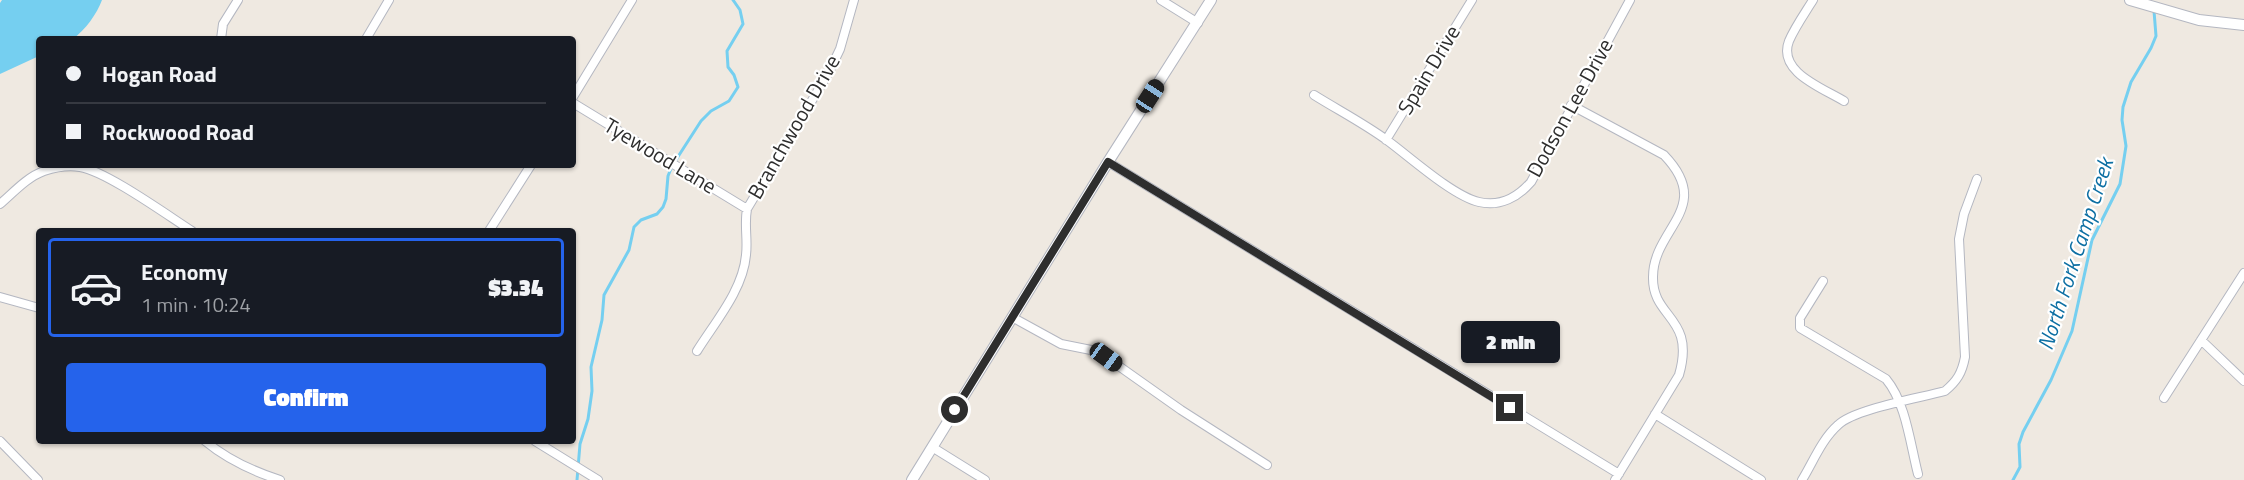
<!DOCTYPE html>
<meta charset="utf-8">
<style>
body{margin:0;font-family:"Titillium Web",sans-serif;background:#242831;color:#f1f3f6;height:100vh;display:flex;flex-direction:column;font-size:22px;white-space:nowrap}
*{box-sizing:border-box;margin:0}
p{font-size:20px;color:#9ea1a6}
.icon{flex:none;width:33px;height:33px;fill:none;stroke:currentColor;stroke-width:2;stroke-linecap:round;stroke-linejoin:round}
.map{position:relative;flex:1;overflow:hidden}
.details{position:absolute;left:36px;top:228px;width:540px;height:216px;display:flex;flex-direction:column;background:#171b24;border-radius:6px;box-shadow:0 2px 4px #0004}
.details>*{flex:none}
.banner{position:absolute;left:36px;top:36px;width:540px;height:132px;border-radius:6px;box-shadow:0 2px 4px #0004;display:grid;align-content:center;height:132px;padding:0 30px;background:#171b24}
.end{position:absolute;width:27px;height:27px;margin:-14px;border:8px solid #2e2e2e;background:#fff;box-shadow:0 0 0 3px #fff}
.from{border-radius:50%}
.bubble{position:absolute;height:42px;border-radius:6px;background:#171b24;box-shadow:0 2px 4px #0004;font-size:20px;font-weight:800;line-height:42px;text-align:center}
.car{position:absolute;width:18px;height:36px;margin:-18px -9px;border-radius:8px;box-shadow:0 0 4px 2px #0007;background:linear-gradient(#222 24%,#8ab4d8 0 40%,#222 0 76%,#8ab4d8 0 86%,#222 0)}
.banner b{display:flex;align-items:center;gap:21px;height:57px;font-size:22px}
.banner b+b{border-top:2px solid #363941}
.banner i{width:15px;height:15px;background:#f1f3f6}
ul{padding:10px 0 0;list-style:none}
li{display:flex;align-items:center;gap:18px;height:99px;margin:0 12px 9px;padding:0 18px;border:3px solid transparent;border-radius:6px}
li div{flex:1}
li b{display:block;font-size:22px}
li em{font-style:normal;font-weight:800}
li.current{border-color:#2563eb}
li>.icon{width:54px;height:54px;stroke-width:1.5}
.button{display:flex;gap:12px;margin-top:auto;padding:12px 30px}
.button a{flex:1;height:69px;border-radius:6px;background:#2563eb;color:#fff;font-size:24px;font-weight:800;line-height:69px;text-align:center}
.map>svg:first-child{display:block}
.water{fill:#75cff0}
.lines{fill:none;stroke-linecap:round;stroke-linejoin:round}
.stream{stroke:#75cff0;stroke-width:3}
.minor-casing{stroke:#b4b7c1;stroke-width:10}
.tertiary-casing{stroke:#b4b7c1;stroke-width:12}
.minor{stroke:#fff;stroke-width:8}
.tertiary{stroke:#fff;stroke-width:10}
.route{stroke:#2e2e2e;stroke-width:8}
.labels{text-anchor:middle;stroke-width:4.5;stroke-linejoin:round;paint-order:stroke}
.street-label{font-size:21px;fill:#2e2e2e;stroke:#fff}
.water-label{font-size:22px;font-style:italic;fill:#0d6fa3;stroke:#fff}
</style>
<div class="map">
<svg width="2244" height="480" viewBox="0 0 2244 480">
<rect width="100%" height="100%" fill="#efe9e1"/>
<path class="water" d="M2,0h100c-5,14 -17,30 -29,39h-34v17l-39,18v-71z"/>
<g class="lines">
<path class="stream" d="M577,480l3,-36 8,-25 4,-28 -1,-24 11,-47 2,-25 25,-45 5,-23 7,-7 16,-6 6,-7 3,-8 2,-23 4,-10 29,-45 10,-10 18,-10 9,-14 -4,-12 -6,-8 -1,-16 16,-27 -3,-14 -7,-10
M2013,480l7,-13 -1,-23 4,-12 28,-52 21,-49 20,-91 28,-56 6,-38 -4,-26 1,-13 8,-25 20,-34 5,-12 -2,-25"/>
<g class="minor-casing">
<path id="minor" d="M1161,0l37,23
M1813,0c-8,13 -18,27 -24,41 -12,31 34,47 55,60
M221,39l2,-15 15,-24
M366,39l23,-39
M1314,95c24,15 51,29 74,46 23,17 65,55 91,61 21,5 39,-5 52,-20l99,-182
M573,97l59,-97
M573,103l174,106
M1571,105l93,50c51,53 -11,73 -11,122 -1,42 43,39 26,98l-64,105
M1386,140l86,-140
M1108,162l511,312
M0,204c13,-11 27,-27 44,-33 12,-4 24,-6 36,-4 26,4 87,48 112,64
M489,231l42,-66
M1823,281l-23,37v10l86,51c20,24 24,64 32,95
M0,297l39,11
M1012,317l49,27 30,6 15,7 75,53 86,55
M2201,340l43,41
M697,351c18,-29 46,-61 49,-96 2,-16 -2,-30 1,-46l82,-137 11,-23 14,-49
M2164,398l80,-125
M1655,414l106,66
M0,441l38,39
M205,441c23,19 47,30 75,39
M535,441l63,39
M932,447l53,33
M1802,480c11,-18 20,-41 36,-55 16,-16 82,-27 107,-34 12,-10 17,-18 20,-34l-6,-118 5,-25 13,-35"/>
</g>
<g class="tertiary-casing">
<path id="tertiary" d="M2130,0l69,20 45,5
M912,480l196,-318 103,-162"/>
</g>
<use href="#minor" class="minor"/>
<use href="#tertiary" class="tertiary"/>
</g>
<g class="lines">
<path class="route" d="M955,410l153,-248 402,246"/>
</g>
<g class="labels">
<g class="street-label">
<text transform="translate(1429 70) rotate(-59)" y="7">Spain Drive</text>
<text transform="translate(1570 108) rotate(-61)" y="7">Dodson Lee Drive</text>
<text transform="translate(794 127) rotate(-60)" y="7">Branchwood Drive</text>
<text transform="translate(660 156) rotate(31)" y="7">Tyewood Lane</text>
</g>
<g class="water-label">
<text transform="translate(2075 254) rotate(-72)" y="8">North Fork Camp Creek</text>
</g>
</g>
</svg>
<i class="end from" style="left:955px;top:410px"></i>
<i class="end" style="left:1510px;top:408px"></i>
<div class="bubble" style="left:1461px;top:321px;width:99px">2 min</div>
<i class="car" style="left:1150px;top:96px;rotate:33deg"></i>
<i class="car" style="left:1106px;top:357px;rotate:126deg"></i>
<div class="banner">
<b><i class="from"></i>Hogan Road</b>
<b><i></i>Rockwood Road</b>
</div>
<section class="details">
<ul>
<li class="current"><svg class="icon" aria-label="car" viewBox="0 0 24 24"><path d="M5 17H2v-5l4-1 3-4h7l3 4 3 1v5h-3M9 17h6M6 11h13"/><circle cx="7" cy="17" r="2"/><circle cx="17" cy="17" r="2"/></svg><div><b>Economy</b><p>1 min · 10:24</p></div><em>$3.34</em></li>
</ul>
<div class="button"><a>Confirm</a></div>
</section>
</div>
